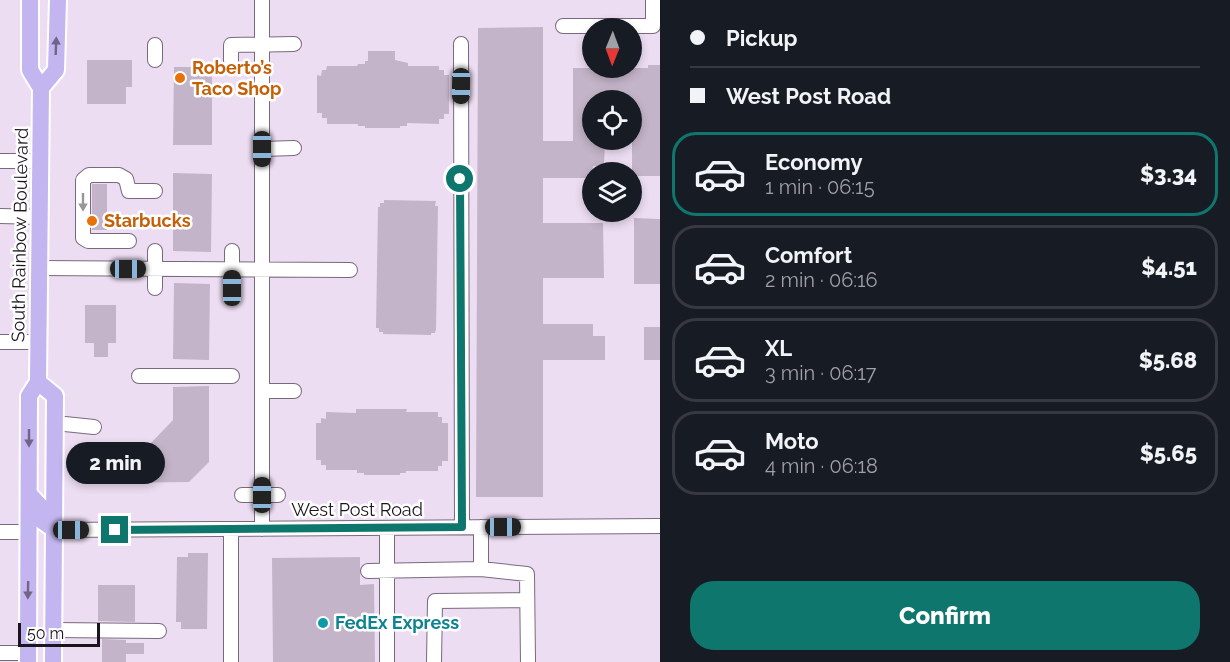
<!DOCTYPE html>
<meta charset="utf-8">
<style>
body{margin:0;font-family:Raleway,sans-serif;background:#20242c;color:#f1f3f6;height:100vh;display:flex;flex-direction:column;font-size:22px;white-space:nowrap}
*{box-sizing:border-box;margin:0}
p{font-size:20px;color:#9ea1a6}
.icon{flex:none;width:33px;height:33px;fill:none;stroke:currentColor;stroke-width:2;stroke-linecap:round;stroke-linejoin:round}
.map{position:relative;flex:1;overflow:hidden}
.side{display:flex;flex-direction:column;background:#171b24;width:570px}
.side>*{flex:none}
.hud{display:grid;align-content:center;height:132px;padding:0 30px;background:#171b24}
.needle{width:39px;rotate:181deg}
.controls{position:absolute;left:582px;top:18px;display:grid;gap:12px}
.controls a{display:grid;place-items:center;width:60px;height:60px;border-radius:50%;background:#171b24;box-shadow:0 3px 9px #0003;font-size:30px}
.scale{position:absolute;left:18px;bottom:15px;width:82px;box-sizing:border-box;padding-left:6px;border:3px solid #1b151d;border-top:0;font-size:16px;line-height:21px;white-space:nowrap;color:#1b151d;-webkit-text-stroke:4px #fff;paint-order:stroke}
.end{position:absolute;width:27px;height:27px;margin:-14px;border:8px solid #0f766e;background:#fff;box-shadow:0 0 0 3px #fff}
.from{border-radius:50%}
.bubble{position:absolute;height:42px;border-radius:21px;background:#171b24;box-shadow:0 3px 9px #0003;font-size:20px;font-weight:800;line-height:42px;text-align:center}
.car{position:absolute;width:18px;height:36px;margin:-18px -9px;border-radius:8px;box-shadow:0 0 4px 2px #0007;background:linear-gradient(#222 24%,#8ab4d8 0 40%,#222 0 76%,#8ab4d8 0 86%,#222 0)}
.hud b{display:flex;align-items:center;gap:21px;height:57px;font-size:22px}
.hud b+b{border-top:2px solid #363941}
.hud i{width:15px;height:15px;background:#f1f3f6}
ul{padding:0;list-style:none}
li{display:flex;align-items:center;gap:18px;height:84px;margin:0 12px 9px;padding:0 18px;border:3px solid #363941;border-radius:24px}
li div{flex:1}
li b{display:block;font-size:22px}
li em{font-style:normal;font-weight:800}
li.on{border-color:#0f766e}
li>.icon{width:54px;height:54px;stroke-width:1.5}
.cta{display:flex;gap:12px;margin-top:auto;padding:12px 30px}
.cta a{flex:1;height:69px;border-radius:24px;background:#0f766e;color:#fff;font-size:24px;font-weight:800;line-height:69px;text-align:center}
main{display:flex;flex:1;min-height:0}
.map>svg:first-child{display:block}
.building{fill:#c4b4c9}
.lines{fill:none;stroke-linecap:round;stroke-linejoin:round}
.minor-casing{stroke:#786a7d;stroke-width:16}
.major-casing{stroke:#fff;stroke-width:20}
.minor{stroke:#fff;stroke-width:14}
.major{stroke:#c3b5ef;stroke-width:16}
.oneway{fill:#6f6586}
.oneway2{fill:#989699}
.route{stroke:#0f766e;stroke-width:8}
.food-dot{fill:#e8710a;stroke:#fff;stroke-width:2}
.culture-dot{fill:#0f9aa8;stroke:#fff;stroke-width:2}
.labels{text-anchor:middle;stroke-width:5;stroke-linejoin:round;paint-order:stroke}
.food-label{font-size:18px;font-weight:bold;fill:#c56008;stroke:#fff;text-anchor:start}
.street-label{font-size:18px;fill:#1b151d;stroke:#fff}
.culture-label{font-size:18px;font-weight:bold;fill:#0d838f;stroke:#fff;text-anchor:start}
</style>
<main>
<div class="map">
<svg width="660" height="662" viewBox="0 0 660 662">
<rect width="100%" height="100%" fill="#edddf3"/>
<path class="building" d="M543,27v114h30v-73h75v-3h12v111h-28v-76h-40v41h13l-1,25h-11l-1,12h-49v45h60l1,55h-61v46h50v12h12v24h-62v137h-67l2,-469z
M368,51h27v9l13,3v3h31v4h5v5h5v39h-5v5h-5v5l-32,-1v3h-7v2h-35v-2h-7v-2h-31v-6h-5v-5h-5v-38l4,1 1,-6h4l1,-4h30l1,-2h7v-3h3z
M87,60h45v27h-6v17h-39z
M174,67h38v78h-39z
M173,173l39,1 -1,78 -38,-1z
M92,184h15v46h-15z
M384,200l52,1 -1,5h3l-2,123 -1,4h-4v2l-48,-1v-2h-4v-4h-3l2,-121h2v-4h4z
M634,218l26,1v65h-26z
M174,283l36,1 -1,76 -36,-1z
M85,305h31v38h-8v14h-14v-14h-9z
M644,327h16v33h-16z
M209,386v76l-20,20 -75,1v-11h-16l1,-21h16v-6l35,-1 23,-24v-33z
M356,409h51l-1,3h32v5h4v6h6v38h-6v5h-4v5h-32v2h-6v2h-36v-2h-7v-3h-31v-5h-5v-5h-5v-37h5v-5l5,1v-7l30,1z
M188,553h20l-1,76h-26v-7h-5l1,-65h11z
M360,557v28l14,-1 1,78h-102l-1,-104z
M98,585h37v37l-37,-1z
M102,639l24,1v3h18v11h-18v8h-24z"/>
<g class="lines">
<g class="minor-casing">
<path id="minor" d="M262,0v529
M563,26h90v-26
M461,44l1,483
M155,45v15
M231,61v-16l63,-1
M262,149l32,-1
M0,161h41
M0,216l41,1
M129,241h-41l-5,-3v-58l6,-5h30l7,4 3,12h26
M232,251v37
M40,268l310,2
M155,288v-37
M0,342h39
M139,376h93
M262,391h32
M55,423l39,4
M242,495h36
M481,527v42l46,5 1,88
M387,528v134
M55,530l605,-4
M0,532h29
M368,571l113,-2
M53,630l106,1
M0,653h28
M231,662v-133
M434,662l1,-61 92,-1"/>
</g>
<g class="major-casing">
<path id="major" d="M41,88l15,-18 2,-70
M38,382l17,14 -2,266
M29,494l11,12 1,14 14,10
M28,662l1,-266 9,-14 3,-294 -11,-18v-70"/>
</g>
<use href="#minor" class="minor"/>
<use href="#major" class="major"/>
</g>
<defs><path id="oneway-solid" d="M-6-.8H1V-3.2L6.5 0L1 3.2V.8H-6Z" transform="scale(1.5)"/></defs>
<g class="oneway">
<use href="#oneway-solid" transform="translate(56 46) rotate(-88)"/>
<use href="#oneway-solid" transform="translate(29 438) rotate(90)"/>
<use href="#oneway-solid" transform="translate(28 590) rotate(91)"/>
</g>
<use class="oneway2" href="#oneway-solid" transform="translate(83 202) rotate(90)"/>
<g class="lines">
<path class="route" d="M115,530l347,-3 -2,-348"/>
</g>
<g class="food-dot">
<circle cx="180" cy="78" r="6"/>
<circle cx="92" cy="221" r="6"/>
</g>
<circle class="culture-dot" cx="323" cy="623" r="6"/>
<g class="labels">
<g class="food-label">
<text x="192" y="74">Roberto’s<tspan x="192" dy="21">Taco Shop</tspan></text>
<text x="104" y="227">Starbucks</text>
</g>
<g class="street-label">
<text transform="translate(20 235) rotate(-89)" y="6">South Rainbow Boulevard</text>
<text x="357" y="516">West Post Road</text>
</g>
<g class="culture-label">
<text x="335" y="629">FedEx Express</text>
</g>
</g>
</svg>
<div class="controls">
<a><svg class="needle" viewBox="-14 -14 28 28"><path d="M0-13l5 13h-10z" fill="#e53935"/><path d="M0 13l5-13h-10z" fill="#9ea1a6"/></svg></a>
<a><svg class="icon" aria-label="locate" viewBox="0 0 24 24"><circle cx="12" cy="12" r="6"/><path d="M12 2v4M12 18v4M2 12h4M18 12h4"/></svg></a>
<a><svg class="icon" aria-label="layers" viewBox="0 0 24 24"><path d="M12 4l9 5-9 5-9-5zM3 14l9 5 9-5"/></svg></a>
</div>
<div class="scale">50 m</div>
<i class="end from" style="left:460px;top:179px"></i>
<i class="end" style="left:115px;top:530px"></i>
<div class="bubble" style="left:66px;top:442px;width:99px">2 min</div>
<i class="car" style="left:461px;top:86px;rotate:181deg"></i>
<i class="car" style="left:262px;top:149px;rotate:180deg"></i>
<i class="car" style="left:128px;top:269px;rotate:90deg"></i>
<i class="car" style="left:232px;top:288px;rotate:0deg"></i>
<i class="car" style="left:262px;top:495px;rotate:0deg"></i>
<i class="car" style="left:503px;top:527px;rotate:90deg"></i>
<i class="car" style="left:71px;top:530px;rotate:90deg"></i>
</div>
<section class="side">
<div class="hud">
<b><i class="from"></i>Pickup</b>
<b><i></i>West Post Road</b>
</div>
<ul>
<li class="on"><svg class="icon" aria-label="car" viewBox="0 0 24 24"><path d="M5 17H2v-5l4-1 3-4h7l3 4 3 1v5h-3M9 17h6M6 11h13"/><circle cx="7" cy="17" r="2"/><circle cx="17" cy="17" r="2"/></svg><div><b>Economy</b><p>1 min · 06:15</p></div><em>$3.34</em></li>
<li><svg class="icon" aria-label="car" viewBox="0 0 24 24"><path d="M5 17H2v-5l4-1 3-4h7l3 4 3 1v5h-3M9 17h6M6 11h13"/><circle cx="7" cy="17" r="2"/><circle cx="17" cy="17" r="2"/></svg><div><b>Comfort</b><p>2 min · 06:16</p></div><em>$4.51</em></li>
<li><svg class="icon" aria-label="car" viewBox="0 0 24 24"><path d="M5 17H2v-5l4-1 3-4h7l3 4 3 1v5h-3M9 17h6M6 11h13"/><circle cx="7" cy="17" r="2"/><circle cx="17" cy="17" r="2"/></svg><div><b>XL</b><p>3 min · 06:17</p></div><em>$5.68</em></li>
<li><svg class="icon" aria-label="car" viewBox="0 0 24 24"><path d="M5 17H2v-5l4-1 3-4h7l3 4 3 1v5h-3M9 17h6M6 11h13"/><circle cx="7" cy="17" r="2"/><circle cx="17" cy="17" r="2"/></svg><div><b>Moto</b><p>4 min · 06:18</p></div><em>$5.65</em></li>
</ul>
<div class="cta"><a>Confirm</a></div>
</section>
</main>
